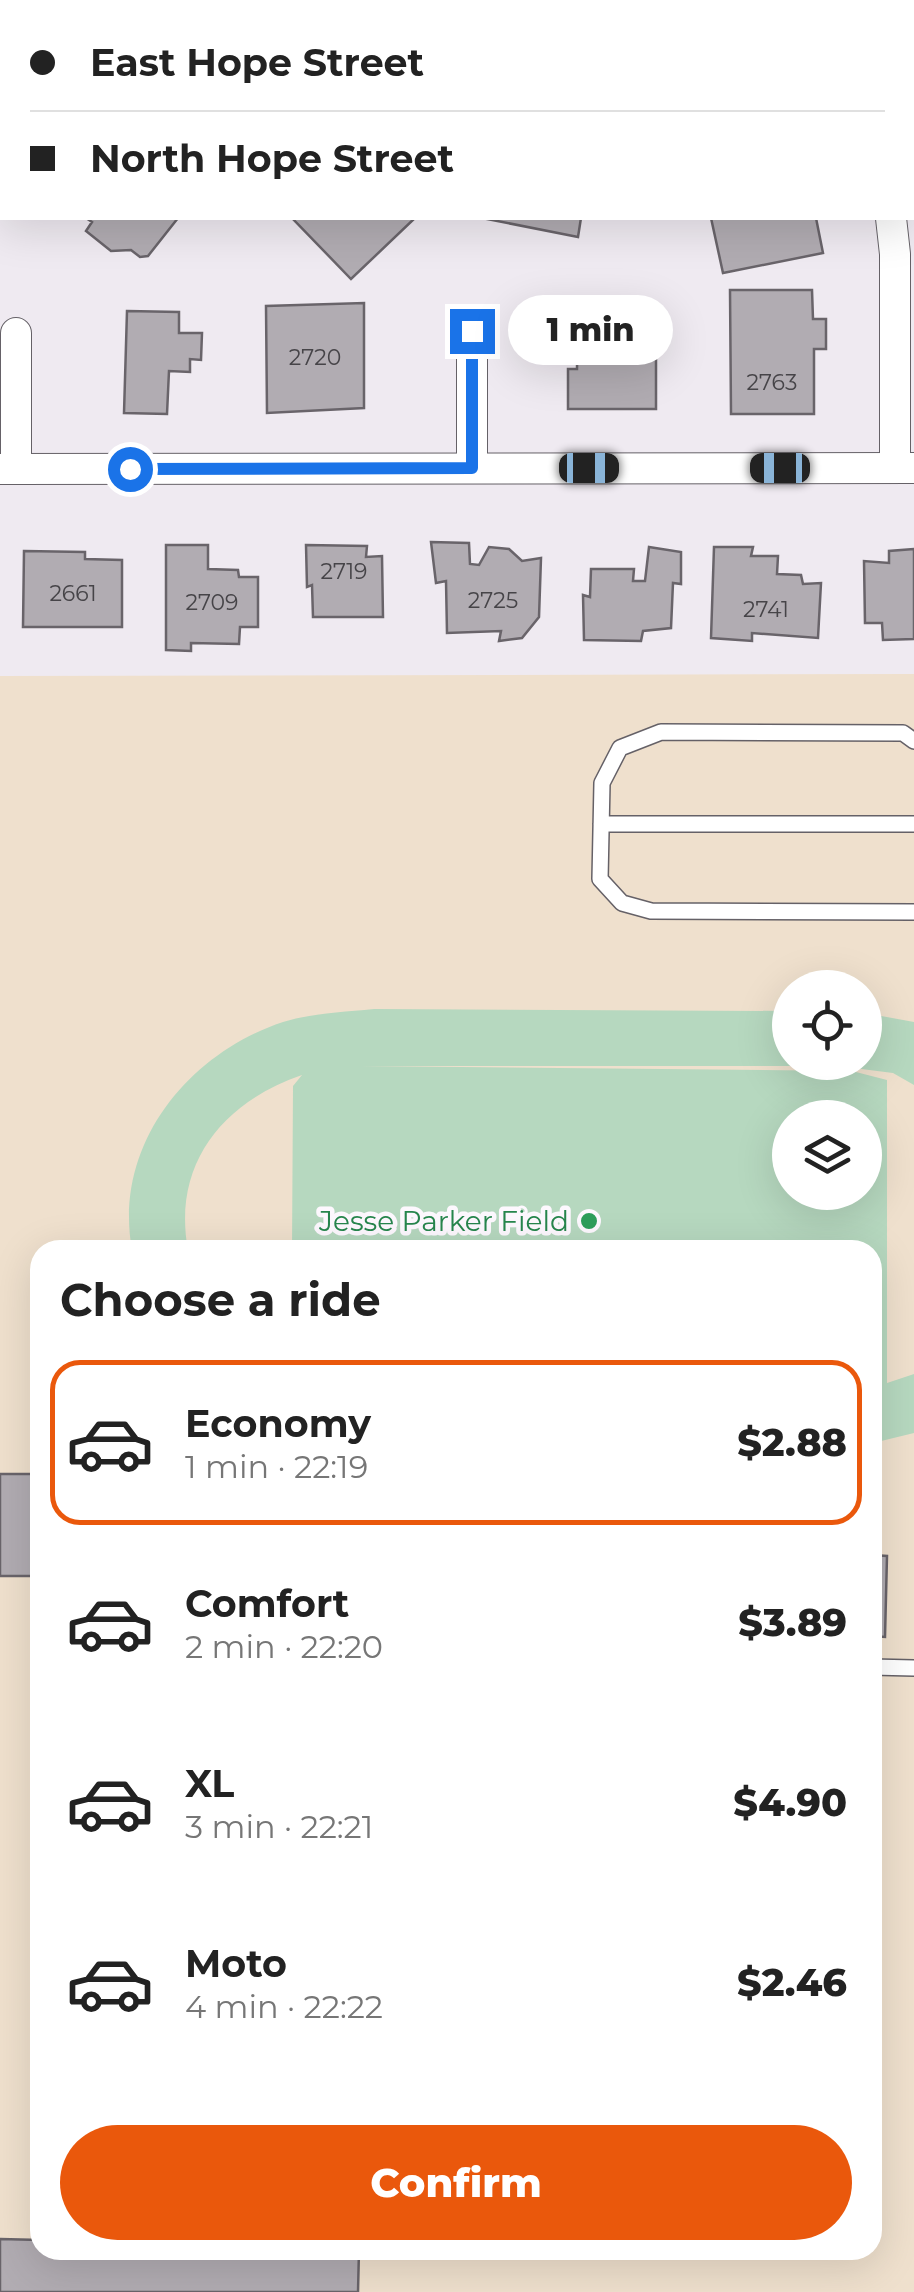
<!DOCTYPE html>
<meta charset="utf-8">
<style>
body{margin:0;font-family:Montserrat,sans-serif;background:#f2f2f2;color:#222;height:100vh;display:flex;flex-direction:column;font-size:38px;white-space:nowrap}
*{box-sizing:border-box;margin:0}
p{font-size:32px;color:#767676}
.icon{flex:none;width:55px;height:55px;fill:none;stroke:currentColor;stroke-width:2;stroke-linecap:round;stroke-linejoin:round}
.map{position:relative;flex:1;overflow:hidden}
.details{position:absolute;left:30px;top:1240px;width:852px;height:1020px;display:flex;flex-direction:column;background:#fff;border-radius:30px;box-shadow:0 10px 40px #0002}
.details>*{flex:none}
.guide{position:absolute;left:0px;top:0px;width:915px;height:220px;box-shadow:0 10px 40px #0002;display:grid;align-content:center;height:220px;padding:0 30px;background:#fff}
.fabs{position:absolute;left:772px;top:970px;display:grid;gap:20px}
.fabs a{display:grid;place-items:center;width:110px;height:110px;border-radius:50%;background:#fff;box-shadow:0 10px 40px #0002;font-size:50px}
.end{position:absolute;width:45px;height:45px;margin:-22px;border:12px solid #1a73e8;background:#fff;box-shadow:0 0 0 5px #fff}
.from{border-radius:50%}
.bubble{position:absolute;height:70px;border-radius:35px;background:#fff;box-shadow:0 10px 40px #0002;font-size:32px;font-weight:800;line-height:70px;text-align:center}
.car{position:absolute;width:30px;height:60px;margin:-30px -15px;border-radius:12px;box-shadow:0 0 8px 2px #0007;background:linear-gradient(#222 24%,#8ab4d8 0 40%,#222 0 76%,#8ab4d8 0 86%,#222 0)}
.guide b{display:flex;align-items:center;gap:35px;height:95px;font-size:38px}
.guide b+b{border-top:2px solid #e0e0e0}
.guide i{width:25px;height:25px;background:#222}
ul{padding:0;list-style:none}
li{display:flex;align-items:center;gap:30px;height:165px;margin:0 20px 15px;padding:0 10px;border:5px solid transparent;border-radius:30px}
li div{flex:1}
li b{display:block;font-size:38px}
li em{font-style:normal;font-weight:800}
li.active{border-color:#ea580c}
li>.icon{width:90px;height:90px;stroke-width:1.5}
h2{padding:0 30px;font-size:45px;line-height:120px}
.cta{display:flex;gap:20px;margin-top:auto;padding:20px 30px}
.cta a{flex:1;height:115px;border-radius:60px;background:#ea580c;color:#fff;font-size:40px;font-weight:800;line-height:115px;text-align:center}
.map>svg:first-child{display:block}
.education{fill:#efe0cd;fill-rule:evenodd}
.green{fill:#b6d8bf;fill-rule:evenodd}
.building{fill:#b1acb2;stroke:#69646a;stroke-width:2.5}
.lines{fill:none;stroke-linecap:round;stroke-linejoin:round}
.service-casing{stroke:#656167;stroke-width:18}
.minor-casing{stroke:#656167;stroke-width:32}
.service{stroke:#fff;stroke-width:15}
.minor{stroke:#fff;stroke-width:30}
.route{stroke:#1a73e8;stroke-width:12}
.leisure-dot{fill:#2e9e5b;stroke:#fdf8fe;stroke-width:4}
.labels{text-anchor:middle;stroke-width:9;stroke-linejoin:round;paint-order:stroke}
.number-label{font-size:22px;fill:#464448}
.leisure-label{font-size:28px;fill:#27864d;stroke:#fdf8fe;text-anchor:end}
</style>
<div class="map">
<svg width="914" height="2292" viewBox="0 0 914 2292">
<rect width="100%" height="100%" fill="#efeaf1"/>
<path class="education" d="M914,674v1618h-914v-1616zM790,988h75v74h-75zM790,1118h75v74h-75zM40,1250h832v1000h-832z"/>
<path class="green" d="M374,1009l416,2v51h75v-49l49,9v63l-21,-12 -55,-7h-477l491,5 35,9v303l27,-9v59l-41,10 -1,-193h-580l1,-164 9,-11c-79,27 -130,89 -114,175h-56c-19,-104 55,-196 151,-228 30,-9 60,-10 91,-13zM790,1118h75v74h-75z
M31,1668h9v121h-10z
M31,1853h9v121h-10z
M31,2035h9v120h-10z"/>
<path class="building" d="M0,0h73v2h-71l-2,42z
M109,0h102l-102,2z
M235,0h123l-124,2z
M400,0h103v2h-103z
M510,0h122v2h-122z
M86,218h92l-30,38 -8,1 -9,-7 -20,1 -25,-20 6,-9z
M292,218h123l-64,61z
M482,218h99l-3,19z
M711,218h105l7,35 -100,20z
M730,290h82l1,29h13v30h-12v65h-83z
M364,303v105l-97,5 -1,-107z
M578,309h61v40h17v60h-88v-40h9z
M127,311l52,1v21h23l-1,27 -11,-1v13l-21,-1 -2,43 -43,-1z
M431,542l38,1 1,21 9,1 10,-18 20,2 13,12 19,-3 -2,59 -17,21 -23,3 2,-10 -54,2 -1,-52 -10,2z
M166,545h42v24l30,1 1,7h19v50h-18l-1,17 -48,-1v8l-25,-1z
M306,545l61,1 -1,11 16,-1 1,61h-70l-1,-32 -5,2z
M649,547l32,5v32l-8,-1 -2,45 -28,3 -2,10 -57,-1 -1,-45 7,2 1,-28h43l-1,12h12z
M714,547h39l-2,9h27l-1,18 24,1 2,9 18,-1 -3,55 -66,-5v8l-41,-3z
M914,549v90l-31,1 -1,-17h-17l-1,-62 25,2v-12z
M24,551l61,1v7l37,1v67h-99z
M0,1474h40v102h-40z
M872,1555l15,1 -2,81 -13,-1z
M0,2239l40,1v10h319l-1,42h-358z"/>
<g class="lines">
<g class="service-casing">
<path id="service" d="M914,741l-11,-8 -242,-1 -41,16 -18,35 -2,96 22,24 29,8 263,1
M601,824h313
M872,1667l42,1"/>
</g>
<g class="minor-casing">
<path id="minor" d="M751,0l2,2
M891,218l4,36v214
M16,333v136
M472,468v-137
M0,469l914,-1"/>
</g>
<use href="#service" class="service"/>
<use href="#minor" class="minor"/>
</g>
<g class="lines">
<path class="route" d="M130,469l342,-1v-137"/>
</g>
<circle class="leisure-dot" cx="589" cy="1221" r="10"/>
<g class="labels">
<g class="number-label">
<text x="315" y="365">2720</text>
<text x="772" y="390">2763</text>
<text x="344" y="579">2719</text>
<text x="73" y="601">2661</text>
<text x="493" y="608">2725</text>
<text x="212" y="610">2709</text>
<text x="766" y="617">2741</text>
</g>
<g class="leisure-label">
<text x="569" y="1231">Jesse Parker Field</text>
</g>
</g>
</svg>
<div class="fabs">
<a><svg class="icon" aria-label="locate" viewBox="0 0 24 24"><circle cx="12" cy="12" r="6"/><path d="M12 2v4M12 18v4M2 12h4M18 12h4"/></svg></a>
<a><svg class="icon" aria-label="layers" viewBox="0 0 24 24"><path d="M12 4l9 5-9 5-9-5zM3 14l9 5 9-5"/></svg></a>
</div>
<i class="end from" style="left:130px;top:469px"></i>
<i class="end" style="left:472px;top:331px"></i>
<div class="bubble" style="left:508px;top:295px;width:165px">1 min</div>
<i class="car" style="left:589px;top:468px;rotate:90deg"></i>
<i class="car" style="left:780px;top:468px;rotate:270deg"></i>
<div class="guide">
<b><i class="from"></i>East Hope Street</b>
<b><i></i>North Hope Street</b>
</div>
<section class="details">
<h2>Choose a ride</h2>
<ul>
<li class="active"><svg class="icon" aria-label="car" viewBox="0 0 24 24"><path d="M5 17H2v-5l4-1 3-4h7l3 4 3 1v5h-3M9 17h6M6 11h13"/><circle cx="7" cy="17" r="2"/><circle cx="17" cy="17" r="2"/></svg><div><b>Economy</b><p>1 min · 22:19</p></div><em>$2.88</em></li>
<li><svg class="icon" aria-label="car" viewBox="0 0 24 24"><path d="M5 17H2v-5l4-1 3-4h7l3 4 3 1v5h-3M9 17h6M6 11h13"/><circle cx="7" cy="17" r="2"/><circle cx="17" cy="17" r="2"/></svg><div><b>Comfort</b><p>2 min · 22:20</p></div><em>$3.89</em></li>
<li><svg class="icon" aria-label="car" viewBox="0 0 24 24"><path d="M5 17H2v-5l4-1 3-4h7l3 4 3 1v5h-3M9 17h6M6 11h13"/><circle cx="7" cy="17" r="2"/><circle cx="17" cy="17" r="2"/></svg><div><b>XL</b><p>3 min · 22:21</p></div><em>$4.90</em></li>
<li><svg class="icon" aria-label="car" viewBox="0 0 24 24"><path d="M5 17H2v-5l4-1 3-4h7l3 4 3 1v5h-3M9 17h6M6 11h13"/><circle cx="7" cy="17" r="2"/><circle cx="17" cy="17" r="2"/></svg><div><b>Moto</b><p>4 min · 22:22</p></div><em>$2.46</em></li>
</ul>
<div class="cta"><a>Confirm</a></div>
</section>
</div>
